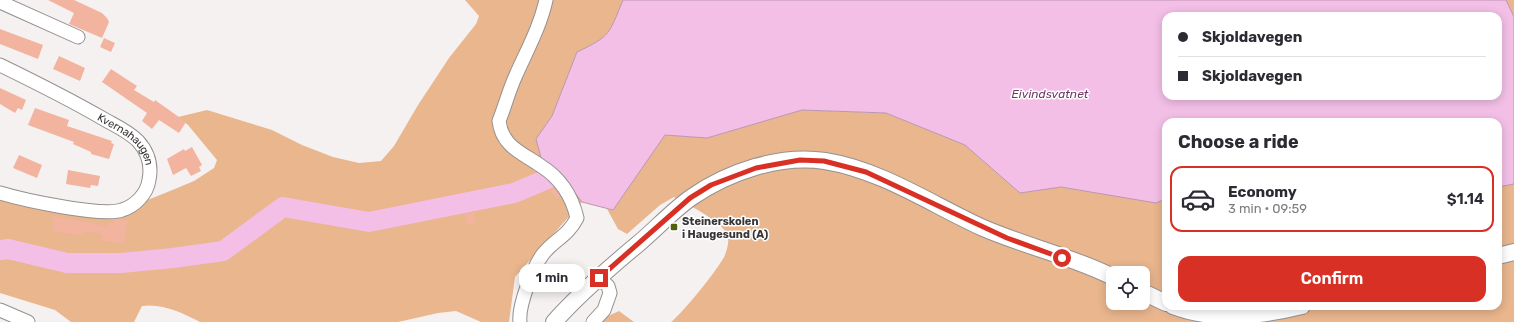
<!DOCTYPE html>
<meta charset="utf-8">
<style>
body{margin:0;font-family:Rubik,sans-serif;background:#f7f7f7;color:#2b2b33;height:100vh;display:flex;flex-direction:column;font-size:15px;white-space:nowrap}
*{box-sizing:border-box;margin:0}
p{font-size:13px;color:#7c7c81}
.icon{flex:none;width:22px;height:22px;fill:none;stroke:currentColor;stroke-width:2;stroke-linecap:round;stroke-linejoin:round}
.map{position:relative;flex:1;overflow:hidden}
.side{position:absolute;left:1162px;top:118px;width:340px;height:192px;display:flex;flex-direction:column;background:#fff;border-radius:12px;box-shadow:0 2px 10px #0003}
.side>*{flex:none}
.guide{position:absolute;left:1162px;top:12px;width:340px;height:88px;border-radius:12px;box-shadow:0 2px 10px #0003;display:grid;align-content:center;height:88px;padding:0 16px;background:#fff}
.buttons{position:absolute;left:1106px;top:266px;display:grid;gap:8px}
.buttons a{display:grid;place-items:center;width:44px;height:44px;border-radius:8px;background:#fff;box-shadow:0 2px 10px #0003;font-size:20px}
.end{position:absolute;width:18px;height:18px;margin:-9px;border:5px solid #d93025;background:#fff;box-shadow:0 0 0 2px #fff}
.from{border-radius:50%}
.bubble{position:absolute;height:28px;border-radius:12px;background:#fff;box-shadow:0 2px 10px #0003;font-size:13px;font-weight:600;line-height:28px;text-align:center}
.guide b{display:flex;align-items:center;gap:14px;height:38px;font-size:15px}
.guide b+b{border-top:1px solid #e1e1e2}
.guide i{width:10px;height:10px;background:#2b2b33}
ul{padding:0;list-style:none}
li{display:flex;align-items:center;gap:12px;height:66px;margin:0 8px 6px;padding:0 8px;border:2px solid transparent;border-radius:12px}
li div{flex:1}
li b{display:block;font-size:15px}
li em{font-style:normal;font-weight:600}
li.selected{border-color:#d93025}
li>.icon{width:36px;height:36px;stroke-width:1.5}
h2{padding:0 16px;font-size:18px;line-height:48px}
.button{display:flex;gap:8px;margin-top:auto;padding:8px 16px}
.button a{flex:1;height:46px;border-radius:12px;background:#d93025;color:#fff;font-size:16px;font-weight:600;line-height:46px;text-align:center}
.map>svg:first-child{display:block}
.forest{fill:#e9b68e;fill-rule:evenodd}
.water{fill:#f3bfe7;stroke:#bb96b2;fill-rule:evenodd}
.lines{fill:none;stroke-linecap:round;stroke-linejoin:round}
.river{stroke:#f3bfe7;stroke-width:20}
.building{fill:#f2b39f}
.minor-casing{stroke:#949090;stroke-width:15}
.major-casing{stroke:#949090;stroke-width:18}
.minor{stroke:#fff;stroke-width:13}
.major{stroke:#fff;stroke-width:16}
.route{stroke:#d93025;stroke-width:5}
.poi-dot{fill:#4d620b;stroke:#fff;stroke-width:1.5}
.labels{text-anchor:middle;stroke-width:3;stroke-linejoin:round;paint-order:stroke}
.street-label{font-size:11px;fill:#373535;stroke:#fff}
.poi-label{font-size:11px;font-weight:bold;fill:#373535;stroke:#fff;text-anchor:start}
.water-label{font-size:12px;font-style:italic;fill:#743668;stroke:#fff}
</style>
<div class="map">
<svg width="1514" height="322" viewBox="0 0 1514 322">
<rect width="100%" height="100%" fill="#f6f1f1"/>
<path class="forest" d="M465,0h158c-14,34 -12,36 -46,52l-25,64 -16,23 46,63 -67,75 -6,45h-28l-25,-11 -18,2 -40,9h-198c-17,-9 -38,-19 -58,-16l-8,16h-63l-16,-12 -55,-17v-98l81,21 64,-15 25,-10 24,-10 20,-13 3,-8 -29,-35 -10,-8 29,-7 65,20 30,15 31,12 26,6 22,-2 13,-15 24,-41 31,-47 27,-34 3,-8z
M1506,0h8v17z
M802,110l84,3 79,32 55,48 41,-6 95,16 10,-4v107h332v-119l16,-3v138h-843c10,-7 49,-55 54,-67 2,-6 5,-14 2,-21 -7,-14 -39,-29 -53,-37l-14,8 -33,29 -9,-5 -11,-20 6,1 52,-75 42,3zM1113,273h30v30h-30z
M619,311l15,11h-31l5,-6z"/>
<path class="water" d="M623,0h883l8,17v167l-16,3v-65h-332v77l-10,4 -95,-16 -41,6 -55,-48 -79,-32 -84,-3 -95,28 -42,-3 -52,75 -31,-8 -16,-21 -23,-16 -7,-26 16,-23 25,-64c34,-16 32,-18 46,-52zM1166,16h332v80h-332z"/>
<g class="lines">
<path class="river" d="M0,250l8,-1 59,14h54l52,-5 50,-7 60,-44 86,15 145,-29 38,-16"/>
</g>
<path class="building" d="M48,0h26l28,13 5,5 2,4 -7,16 -33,-14 5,-11z
M0,29l43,16 -5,14 -38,-15z
M104,38l11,5 -4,9 -11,-5z
M59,56l26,12 -5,13 -27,-12z
M111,69l26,17 -3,4 20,12 1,-2 31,22 -7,11 -20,-13 -7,9 -10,-8 5,-8 -45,-31z
M0,88l26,12 -4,10 -4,-2 -3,5 -15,-9z
M35,108l34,12 -2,6 45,15 -1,2 3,1 -5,15 -18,-5v-2l-18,-8 1,-2 -46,-17z
M192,147l10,18 -3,2 2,4 -10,5 -5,-8 -13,7 -6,-16 17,-10 1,2z
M19,155l23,10 -5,13 -24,-10z
M68,170l32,6 -2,10 -7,-1 -1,3 -24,-4z
M554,188l6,8 -3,3 -7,-8z
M474,213l1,10 -9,1 -1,-10z
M54,216l53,10v-3h7v-4l14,1 -4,23 -23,-2 1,-7 -18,-3 -1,5 -31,-5z"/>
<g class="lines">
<g class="minor-casing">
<g id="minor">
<path d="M0,2l78,35"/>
<path id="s1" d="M0,65c35,17 69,34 102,53 12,7 26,13 36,23 10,11 14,24 11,39 -2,14 -14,26 -27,30 -20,7 -99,-10 -122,-17"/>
<path d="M0,310l28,12"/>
<path d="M520,322c-2,-16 13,-55 23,-68 12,-15 24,-17 34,-36 -5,-22 -17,-40 -36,-52 -18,-13 -39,-19 -42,-45 6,-15 10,-31 17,-46 11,-25 24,-48 30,-75"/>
<path d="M593,322l11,-12 6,-17 -2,-7 -9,-8"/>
</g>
</g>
<g class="major-casing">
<path id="major" d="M1498,256l16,-4
M1143,292l23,11
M1173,306c42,16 87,10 129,0
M554,322c25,-28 55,-54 84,-78 18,-15 35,-34 54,-47 36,-25 88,-43 133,-36 56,9 106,43 156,66 43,19 90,29 132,50"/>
</g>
<use href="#minor" class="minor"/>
<use href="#major" class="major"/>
</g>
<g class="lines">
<path class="route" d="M599,278l91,-80 21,-13 45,-17 44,-8 24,1 42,11 141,66 55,20"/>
</g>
<rect class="poi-dot" x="670" y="223" width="8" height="8" rx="2"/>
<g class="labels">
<g class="street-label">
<text dy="4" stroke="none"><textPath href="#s1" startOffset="148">Kvernahaugen</textPath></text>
</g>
<g class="poi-label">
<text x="682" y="225">Steinerskolen<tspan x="682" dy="13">i Haugesund (A)</tspan></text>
</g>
<g class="water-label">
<text x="1050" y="98">Eivindsvatnet</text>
</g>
</g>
</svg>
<div class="buttons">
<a><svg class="icon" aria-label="locate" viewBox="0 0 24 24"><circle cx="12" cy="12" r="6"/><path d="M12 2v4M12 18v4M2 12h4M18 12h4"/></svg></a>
</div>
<i class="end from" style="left:1062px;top:258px"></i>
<i class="end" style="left:599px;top:278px"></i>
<div class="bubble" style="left:519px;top:264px;width:66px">1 min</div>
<div class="guide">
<b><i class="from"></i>Skjoldavegen</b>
<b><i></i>Skjoldavegen</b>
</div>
<section class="side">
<h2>Choose a ride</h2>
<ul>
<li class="selected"><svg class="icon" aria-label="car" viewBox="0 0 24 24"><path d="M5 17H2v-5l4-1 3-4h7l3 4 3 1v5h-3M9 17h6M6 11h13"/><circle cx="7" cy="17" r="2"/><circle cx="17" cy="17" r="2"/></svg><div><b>Economy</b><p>3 min · 09:59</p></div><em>$1.14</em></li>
</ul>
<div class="button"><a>Confirm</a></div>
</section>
</div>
